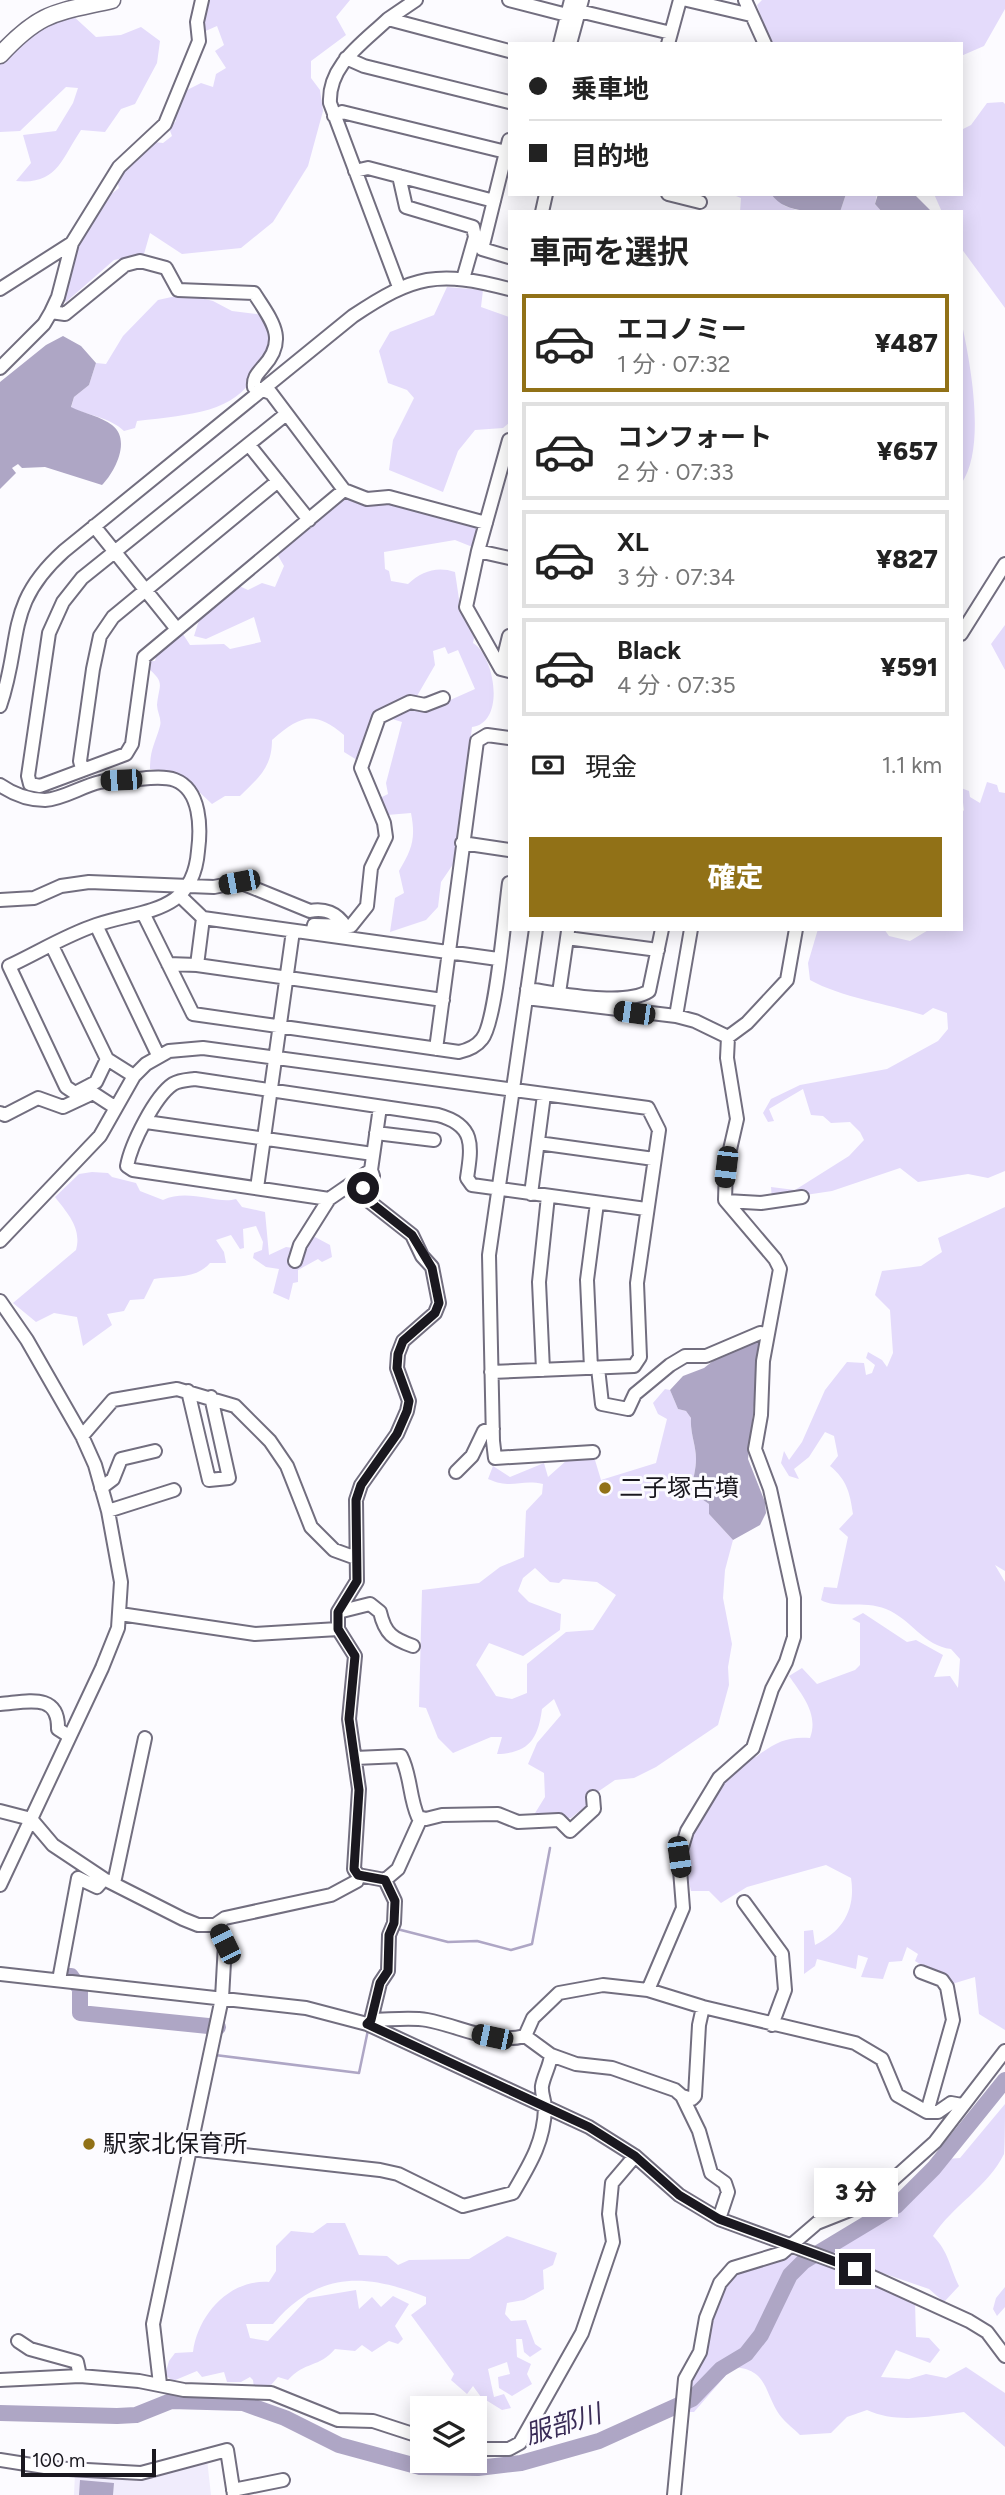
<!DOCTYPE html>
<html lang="ja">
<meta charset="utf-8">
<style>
body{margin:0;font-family:Figtree,"Noto Sans JP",sans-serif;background:#f2f2f2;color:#222;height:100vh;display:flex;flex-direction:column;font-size:26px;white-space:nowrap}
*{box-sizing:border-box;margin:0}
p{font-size:23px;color:#767676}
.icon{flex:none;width:38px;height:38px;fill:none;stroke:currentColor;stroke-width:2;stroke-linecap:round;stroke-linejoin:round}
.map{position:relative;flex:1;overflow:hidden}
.drawer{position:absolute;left:508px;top:210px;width:455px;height:721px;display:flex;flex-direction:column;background:#fff;border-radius:0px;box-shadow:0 4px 18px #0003}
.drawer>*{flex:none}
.guide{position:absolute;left:508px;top:42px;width:455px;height:154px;border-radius:0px;box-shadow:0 4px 18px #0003;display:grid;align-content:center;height:154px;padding:0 21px;background:#fff}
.tools{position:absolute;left:410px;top:2396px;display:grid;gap:14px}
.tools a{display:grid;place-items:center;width:77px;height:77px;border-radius:0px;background:#fff;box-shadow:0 4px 18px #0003;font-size:35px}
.scale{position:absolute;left:21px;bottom:18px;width:135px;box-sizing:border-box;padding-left:7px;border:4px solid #1a181f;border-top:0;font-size:19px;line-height:24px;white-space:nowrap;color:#1a181f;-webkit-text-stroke:5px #fcfbff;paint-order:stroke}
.end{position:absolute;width:32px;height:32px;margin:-16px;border:9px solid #1a181f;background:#fff;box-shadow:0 0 0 4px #fff}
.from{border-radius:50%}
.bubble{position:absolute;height:49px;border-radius:0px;background:#fff;box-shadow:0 4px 18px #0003;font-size:23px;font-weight:800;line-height:49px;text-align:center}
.car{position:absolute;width:21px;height:42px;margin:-21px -10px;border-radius:9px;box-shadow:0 0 5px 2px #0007;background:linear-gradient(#222 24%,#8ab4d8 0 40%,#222 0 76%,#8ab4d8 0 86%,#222 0)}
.guide b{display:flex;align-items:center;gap:24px;height:66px;font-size:26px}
.guide b+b{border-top:2px solid #e0e0e0}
.guide i{width:18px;height:18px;background:#222}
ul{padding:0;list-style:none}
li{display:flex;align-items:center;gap:21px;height:98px;margin:0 14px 10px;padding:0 7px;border:4px solid #e0e0e0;border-radius:0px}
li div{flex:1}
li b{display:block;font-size:26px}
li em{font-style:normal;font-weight:800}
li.selected{border-color:#917117}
li>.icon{width:63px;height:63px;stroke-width:1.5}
h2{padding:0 21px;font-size:32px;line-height:84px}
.pay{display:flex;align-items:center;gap:18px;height:77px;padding:0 21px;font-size:26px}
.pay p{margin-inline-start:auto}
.action{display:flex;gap:14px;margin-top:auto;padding:14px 21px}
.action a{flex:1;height:80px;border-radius:0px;background:#917117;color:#fff;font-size:28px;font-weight:800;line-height:80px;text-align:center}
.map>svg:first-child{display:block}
.built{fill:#f0ecfc}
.green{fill:#e4dbfb;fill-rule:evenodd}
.water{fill:#aea6c5}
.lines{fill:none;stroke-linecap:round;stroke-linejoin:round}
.stream{stroke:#aea6c5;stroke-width:2.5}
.river{stroke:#aea6c5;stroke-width:16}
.minor-casing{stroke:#726e7f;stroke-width:16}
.major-casing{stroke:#726e7f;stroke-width:19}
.minor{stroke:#fff;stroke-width:12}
.major{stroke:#fff;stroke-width:16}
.route{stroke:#1a181f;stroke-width:9}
.poi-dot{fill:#917117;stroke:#fcfbff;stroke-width:2.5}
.labels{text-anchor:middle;stroke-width:6;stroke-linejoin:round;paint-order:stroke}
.poi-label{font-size:24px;fill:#1a181f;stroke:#fcfbff;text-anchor:start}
.water-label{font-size:26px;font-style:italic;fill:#3a2c57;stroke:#fcfbff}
</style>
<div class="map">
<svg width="1005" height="2495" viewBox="0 0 1005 2495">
<rect width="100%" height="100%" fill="#fcfbff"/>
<path class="built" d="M207,2459l4,36h-137l1,-21 73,4z"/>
<path class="green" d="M205,0h145l-14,17 10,18 -35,26v17l9,12 3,21 -15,55 -35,56 -32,26 -59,6 -32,-21 -6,21 -30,6 -48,42 -11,-9 36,-83 28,-22 -4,-15 31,-32 17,2 9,-7 -3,-8 7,-7 -7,-12 8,-14 24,-12 12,4 3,-13 10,-6 -11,-17 9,-6 -7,-19 -16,7z
M762,0h243v9l-21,37 -23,10v-12h-191l-13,-39z
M71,14l25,23 25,-2 20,-8 19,14 -3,22 -22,41 -14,5 -16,23 -24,-2c-20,30 -24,55 -65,51l15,-18 -8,-28 33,-4 17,-28 5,-15 -12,-1 -46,44 -20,1v-73l39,-35z
M1003,102l2,2v204l-44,-60v-36h-19l-8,-18h27v-64l10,-5 16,-22z
M731,194h40l14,12 17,6h-62l1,-14z
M846,194h31l-2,10 7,8h-42z
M447,287l36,3 -2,17 28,10v106l-6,5 -28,2 -17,21 -15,41 -54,-22 4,-30 21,-42 -7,-8 -19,-7 -9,-32 11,-19 44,-17z
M185,294l28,7 19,10 33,4 8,12c-18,85 -61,85 -136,94l-2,7 -11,3c-13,-13 -36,-16 -53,-23l3,-11 15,-12 7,-22 10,1 17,-28 35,-36z
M961,320c9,41 26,128 0,164z
M352,494l128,32 -5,22 -20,-8 -71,12 1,17 4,2 2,10 17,3c14,-13 29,-18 47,-12l5,34 14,32 -1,5c22,13 33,80 -1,84l-16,133 -15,22 -3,25 -12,13 -36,12 5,-34 9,-5 -5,-22c13,-22 17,-32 12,-58l-24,2 -9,-16 10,-5 -2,-11 16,-61 -10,-3 -2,-6 58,-12 27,-12 -17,-39 -10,4 -3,-7 -12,4 2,14 -18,31 -37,16 -16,38 -7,10 -13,-8v-17c-30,-25 -43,-20 -72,5 0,28 -14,38 -32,56h-15l-13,8 -32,-30 -30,-5c0,-20 5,-25 10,-43 2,-7 -3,-14 -3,-21 2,-22 9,-21 -10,-38l3,-6h5l3,-12 23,-18 9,14 34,-1 6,5 31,-7 -7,-25 -48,22 -12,-3 6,-19 37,-32 11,5 14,-7 13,4 9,-21 -8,-14z
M1005,625v45l-14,-26z
M987,782l10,3 2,7 6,1v378l-17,7 -20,-4 -50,8 -18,-14 -68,23 -60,9 -1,-13 24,3 54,-34 15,-16 -4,-8 -10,-10 -19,1 -8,-7 -12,-1 -8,-26 -34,20 5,12 -6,1 -5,-9 8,-14 29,-14 87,-16 51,-28 10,-12 -1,-16 -14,-5 -10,7c-35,-11 -83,-18 -113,-35l-2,-17 10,-34h66l5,7 21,5 20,-12h31v-115l3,-4 -3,-22 8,3 1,6 10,6z
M92,1172l16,1 4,4 24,6 4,8 23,9c26,-12 55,5 73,-1l6,8 23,5 4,43 17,-8 14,2 4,-8 11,-4 15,8 2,12 -10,5 -4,-3 -20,11v12l-5,1 -4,17 -16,-7 6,-24 -13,-2 -13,-9 1,-5 8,-3 1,-8 -7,-16 -13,3 1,19 -4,1 -9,-14 -15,5 8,12 2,11h-16c-15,17 -35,12 -56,16l-10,20 -14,1 -6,11 -17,3 5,11 -29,21 -6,-29 -23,-4 -18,9 -23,-19 63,-53c6,-22 -8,-36 -21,-53l24,-23z
M1005,1207v364l-10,-6 10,17v448l-26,-16 -4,-37 -23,7 -37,-23 3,-7 -11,-7 -5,14 -13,1 -6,17 -22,-2 7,-19 -10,-3 -2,14 -39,-10 -2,7 -11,8v-43l9,-1 2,15c28,-14 41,-36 36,-67l-25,-13 -79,22 -26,16 -12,-12h-18l-8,-36 7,-25 35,-59 23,-17 8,3c18,-14 31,-21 54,-19 9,-24 -8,-43 -21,-62l13,-8 15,16 38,-14 5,-5v-42l-8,-4 11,-6 44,29 9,-2 27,15 -9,22 16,-1 8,12 2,-29 -9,-10c-27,-3 -40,-30 -65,-40 -22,-9 -51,0 -65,-9l3,-13 13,1 11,-51 -9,-8 14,-15c-3,-21 -6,-34 -23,-48l8,-10 -4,-20 -9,-4 -16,25 -15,12 5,10 -10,-3 -8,-13 3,-12 5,9 13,-18 23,-52 22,-28 17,1 2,12 6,-2 3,-8 -9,-7 2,-6 14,8 5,7 6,-14 -3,-43 -15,-15 7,-24 39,-5 21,-14 -4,-14z
M665,1389l5,1 8,19 8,2 5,7c-1,15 5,27 5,41 0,21 -12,30 13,45v10l24,26 -8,30 -2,28 9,46 -4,23 1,18 -11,40 -62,42 -22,11 -19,2 -16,11 -10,2 -2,12 -16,13h-39l13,-21 -1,-24 -16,-9 9,-21 24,-28 -7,-16 -12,10c-4,30 -13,44 -45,45l5,-17h-11l-38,16 -15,-15 -12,-30 -7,-1 3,-117 57,-7 21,-16 24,-10 2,-46 16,-17 1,-10c-24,-5 -30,6 -55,-5l5,-13 17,11 34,-14 4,14 19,-17 22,-4 6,4 6,20 55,-17 11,-44 -9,-5 -5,-11zM535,1568l15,14 9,1 4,-4 34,3 19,13 -23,35 -27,2 -39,32v29l-15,6 -16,-3 -20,-31 13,-22 34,13 37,-26 1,-16 -32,-12 -11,-11 5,-13z
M1005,2104c0,14 0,38 -1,50 -16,33 -52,52 -71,82 16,16 16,30 26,50l-15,16 -15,-13 -102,-35 68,-43 51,-52 14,-1z
M327,2223h18l14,32 28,1 11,9 11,-5 60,-1 38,-23 50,17 -4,12 -10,5 1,19 -20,11 -17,3 -2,11 6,7 15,-1 9,24 7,5 -12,8 -6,-5 -2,-13h-6l1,18 14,7 -4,10 5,10 -20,12 -13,-8 -1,-11 12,-3 -3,-12 -19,7 6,28 10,-3 7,14 -9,2 -21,-13 -8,-11 -6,8 -16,-14 3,-6 -43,-59 15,-11v-7c-61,-24 -108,-26 -153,27h-27l4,14 18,3 40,-43 48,-8 3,19 13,-12 9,10 12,-11 16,8 -14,22 8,13 -5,5 -9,-3 -17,11 -10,-7 -7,6 -20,-2c-16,19 -30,12 -47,31l-10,-3 -7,8 -17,3 -1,-8 -3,-3 -9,5h-14l-3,-10 -22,5 -5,-6 -24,10 -8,-6 4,-14 6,-8 18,-1c5,-38 37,-73 76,-70l7,-11v-25l15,-15 22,2z
M793,2255l31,7 91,40 1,35 13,1 11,12 -10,13 -34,-13 -15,27 28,2 17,-5 20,4 20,-11 39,26v54l-41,-35c-33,4 -67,12 -97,-2l-20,7 -16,16 -31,2c-7,-7 -18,-15 -23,-24 -13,-22 -11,-42 -44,-44l-39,45h-8c2,-31 21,-117 46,-135 17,-12 42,-16 61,-22z
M1005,2287v20l-8,9 -4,-7 3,-11z"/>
<path class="water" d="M771,194h75l-6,18c-23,-2 -53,4 -69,-18z
M878,194h36l18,18h-50l-7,-8z
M63,336l18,10 15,17 -7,22 -15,12 -3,10c12,6 31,10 41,18 20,15 2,48 -10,60l-57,-18 -23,1 -4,-4 -6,4 4,5 -16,16v-107l46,-37z
M758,1336l3,6 -13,117 17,43 1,11 -6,12 -27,15 -24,-26v-10c-25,-15 -13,-24 -13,-45 0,-14 -6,-26 -5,-41l-5,-7 -8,-2 -8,-19 13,-14 21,-8 18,-14z
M80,2480l34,3 -1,12h-34z"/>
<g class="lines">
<path class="stream" d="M397,1929l51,13 29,-1 34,9 21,-6 18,-96
M215,2055l144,18 9,-43
M171,2401l2,-10"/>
<path class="river" d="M66,1976h5l9,13v24l138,14
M0,2413l117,3 19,-1 35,-14 72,2 42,15 54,27 81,22 58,1 43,-5 78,-22 93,-42 29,-30 25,-15 15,-19 29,-60 13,-13 93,-56 38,-38 71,-88"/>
<g class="minor-casing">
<path id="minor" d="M509,0l58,15
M687,0l64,15
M745,0l20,44
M579,11l92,22
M388,19l28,-19
M560,44l11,-44
M570,44l12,-44
M668,44l12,-44
M346,58l18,8 145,36
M334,116l8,-4 164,40
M509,140l-27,109 27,8
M355,171l13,-3 126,33
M399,176l7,31 67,20 2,10 -12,42
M668,194l32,8
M542,212l4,-18
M399,287l-69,-184c-2,-38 33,-60 58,-84l121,32
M0,289l72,-46
M51,312l14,2 60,-49 15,-4 26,7 12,22 76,3c17,27 35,46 9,74 -6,7 -10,11 -9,20l17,6 73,97 -200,167 -12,87 -6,10 -86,32 -10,-2 -2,-8 21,-143 14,-31 19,-24 203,-163
M0,368l44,-44 7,-12 7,-15 14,-54 47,-76 46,-43 34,-83 -2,-19 5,-22
M509,440l-31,111 -12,56 35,62 8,2
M249,445l60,75
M344,490l23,9 22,-2 97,26
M94,526l82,102
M478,551l31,7
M961,634l44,-70
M501,669l8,-33
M0,706c23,-67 4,-101 64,-155l289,-235c61,-41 85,-46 156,-27
M82,768l-2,-7 13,-92 7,-33 13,-19 165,-136
M0,785c13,9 28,15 45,15 18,-1 37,-14 55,-18 12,-3 26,-2 38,-3 11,-1 26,-3 37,1 26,10 26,48 23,71 -5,64 -56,58 -102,74 -30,10 -59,28 -87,41l57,121 9,6 21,-11 11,-23
M462,843l47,7
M179,895l24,23 295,41
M0,900l34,-2 27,-12 28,-4 125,5 25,-5 71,29c14,-3 27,2 35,15
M144,915l49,99 266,38c9,-2 17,-5 23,-13 14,-16 23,-128 27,-156
M96,925l62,130
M536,929l-47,326 4,186 2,17 98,-6
M312,933l2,-8 37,1 16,-20 4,-38 15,-31 -2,-14 -23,-55 18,-51 31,-15 15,3 18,-7
M567,938l91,12
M52,946l55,113 27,17
M168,964l29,1 246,35
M197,965l6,-47
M527,989c30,4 98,18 122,2l13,-62
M559,993l9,-62
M526,998l150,18 19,5 33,16
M676,1016l15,-87
M436,1049l41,-308 10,-6 22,3
M380,1107l-9,63 -42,29 -196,-29 -6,-4c4,-22 28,-70 46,-82 7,-4 15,-4 22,-5l243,36c37,10 34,30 29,63l5,7 174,24
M0,1113l5,2 33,-17 25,9 30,-14 23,15
M146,1122l227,32
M376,1133l58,7
M538,1143l116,16
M257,1188l36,-257
M531,1194l13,-99
M726,1201l35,2 41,-6
M0,1241l100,-105 34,-60 12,-12 23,-13 34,-3 445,60 11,22 -22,153 3,74 -6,9 -143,6
M295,1261l5,-16 29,-46
M0,1301l27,39 55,96 13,29 13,46 13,71 -3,46 -16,40 -102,217
M591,1368l-4,-88 10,-77
M598,1368l4,36 26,5 7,-15 35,-29 15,-9h21l54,-23 8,1
M543,1370l-4,-88 9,-86
M188,1391l21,89 20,-2 -18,-81
M82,1436l31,-36 64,-11 58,17 35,35 17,25 24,61 23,23 22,8
M456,1472l16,-16 12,-25 9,-2
M101,1488l12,-9 8,-20 34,-8
M108,1511l66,-21
M338,1612l32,-8 10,8c5,22 13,27 33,34
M120,1614l135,20 83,-5
M0,1704c27,-2 59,-12 58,25l11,7
M355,1758l46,-2c10,19 8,41 17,61l8,2 16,-4 56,-1 20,8 41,-2 11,11 24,-22 -1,-12
M0,1811l31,8 22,26 51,34 79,40 15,6h17l10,-7 106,-23 26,-14 1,-6
M385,1880l13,-11 23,-51
M114,1883l31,-145
M744,1902l38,52 3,36 -13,35
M921,1972l21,8 5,7 6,33 -26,92
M0,1974l306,34 61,16 222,103 46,29 44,39 40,24 136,50 114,52 18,11 18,24
M59,1980l19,-102 19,9 7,-8
M648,1990l35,-82 -4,-51 8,-26 32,-53 34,-30 19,-59 14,-27 8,-25v-39l-24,-109 -15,-40 6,-34 2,-54 17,-92 -5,-10 -50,-59 1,-33 11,-48 -10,-61 1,-21 19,-14 40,-43 9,-51
M371,2020l9,-37 8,-12 1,-36 5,-12 1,-22 -10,-21 -27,-5 -4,-6 5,-80 -10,-70 6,-63 -17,-27v-17l19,-31 -1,-81 5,-15 36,-51 10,-23 2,-10 -12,-33 1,-14 5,-13 32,-28 4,-10 -7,-36 -10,-11 -10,-21 -47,-37 -2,-10 10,-12 -2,-6
M525,2036l8,-18 26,-25 44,-8 45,5 55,17 152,36 27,16 15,36 30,17h11l13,-9 11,2
M551,2055l25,9 36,4 63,22 7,6 17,35 12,42 14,10 3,9 -9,27
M682,2096l10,3 3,-3 4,-71 4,-18
M190,2149l190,21 18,4 65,32 50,-13c17,-29 31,-51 32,-85 0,-7 -4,-15 -3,-22 2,-11 8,-20 9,-31l-26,-19c-33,9 -65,-10 -98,-16 -17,-3 -38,0 -56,0l-4,4
M18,2341l12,8 47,13 3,14
M0,2380l80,-4 59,5 45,9 87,3 67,27 35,1 49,16
M160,2384l-7,-60 69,-326 3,-54 -10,-19
M474,2449h35l11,-6 62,-110 31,-91 -4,-28 3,-31 23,-27
M0,2460l51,8 90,5 86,-23 7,45
M233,2490l50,-10
M674,2495l11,-116 15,-27 6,-34 14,-35 13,-15 49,-15 35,-30 38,-15 32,-23 48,-43 70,-91"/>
</g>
<g class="major-casing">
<path id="major" d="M0,55c41,-44 55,-42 112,-55"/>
</g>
<use href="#minor" class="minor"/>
<use href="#major" class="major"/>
</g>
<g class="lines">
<path class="route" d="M363,1188l2,10 47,37 20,33 7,35 -4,10 -32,28 -5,13 -1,14 12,33 -2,10 -10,23 -36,51 -5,15 1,81 -19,31v17l17,27 -6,63 10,71 -5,79 4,6 27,5 10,21 -1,22 -5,12 -1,36 -8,12 -9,37 -4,4 222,103 46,29 44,39 40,24 136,50"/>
</g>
<g class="poi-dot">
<circle cx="605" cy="1488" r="7"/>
<circle cx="89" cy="2144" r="7"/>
</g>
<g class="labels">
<g class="poi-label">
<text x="619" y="1496">二子塚古墳</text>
<text x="103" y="2152">駅家北保育所</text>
</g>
<g class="water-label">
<text transform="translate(563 2424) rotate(-17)" y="9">服部川</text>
</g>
</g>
</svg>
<div class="tools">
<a><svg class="icon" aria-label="layers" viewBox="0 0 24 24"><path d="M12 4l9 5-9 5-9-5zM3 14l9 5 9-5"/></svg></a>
</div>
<div class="scale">100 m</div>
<i class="end from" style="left:363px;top:1188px"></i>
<i class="end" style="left:855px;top:2269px"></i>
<div class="bubble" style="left:814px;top:2168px;width:84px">3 分</div>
<i class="car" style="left:121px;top:780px;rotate:267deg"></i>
<i class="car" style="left:239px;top:882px;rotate:259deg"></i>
<i class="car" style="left:634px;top:1013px;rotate:278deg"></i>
<i class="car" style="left:726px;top:1167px;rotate:187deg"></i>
<i class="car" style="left:679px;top:1857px;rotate:172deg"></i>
<i class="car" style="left:225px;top:1944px;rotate:334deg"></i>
<i class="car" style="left:492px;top:2037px;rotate:282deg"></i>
<div class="guide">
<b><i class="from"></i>乗車地</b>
<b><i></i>目的地</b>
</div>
<section class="drawer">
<h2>車両を選択</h2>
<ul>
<li class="selected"><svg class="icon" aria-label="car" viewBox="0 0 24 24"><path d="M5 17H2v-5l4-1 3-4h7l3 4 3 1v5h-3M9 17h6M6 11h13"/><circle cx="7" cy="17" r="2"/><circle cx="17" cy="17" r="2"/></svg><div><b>エコノミー</b><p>1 分 · 07:32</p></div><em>¥487</em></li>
<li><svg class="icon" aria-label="car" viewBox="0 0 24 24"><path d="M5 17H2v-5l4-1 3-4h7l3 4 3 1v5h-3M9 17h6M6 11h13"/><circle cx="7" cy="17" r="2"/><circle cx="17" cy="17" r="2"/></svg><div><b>コンフォート</b><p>2 分 · 07:33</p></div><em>¥657</em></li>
<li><svg class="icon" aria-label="car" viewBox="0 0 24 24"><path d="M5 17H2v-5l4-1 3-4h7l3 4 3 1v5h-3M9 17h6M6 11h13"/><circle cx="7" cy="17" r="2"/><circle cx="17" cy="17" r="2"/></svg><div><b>XL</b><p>3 分 · 07:34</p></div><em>¥827</em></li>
<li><svg class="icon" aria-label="car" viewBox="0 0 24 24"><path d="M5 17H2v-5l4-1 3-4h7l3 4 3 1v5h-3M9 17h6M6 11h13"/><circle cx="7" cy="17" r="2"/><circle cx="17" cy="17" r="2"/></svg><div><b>Black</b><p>4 分 · 07:35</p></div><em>¥591</em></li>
</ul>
<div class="pay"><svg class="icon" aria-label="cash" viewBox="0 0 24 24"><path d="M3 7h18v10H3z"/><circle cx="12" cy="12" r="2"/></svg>現金<p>1.1 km</p></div>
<div class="action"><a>確定</a></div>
</section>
</div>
